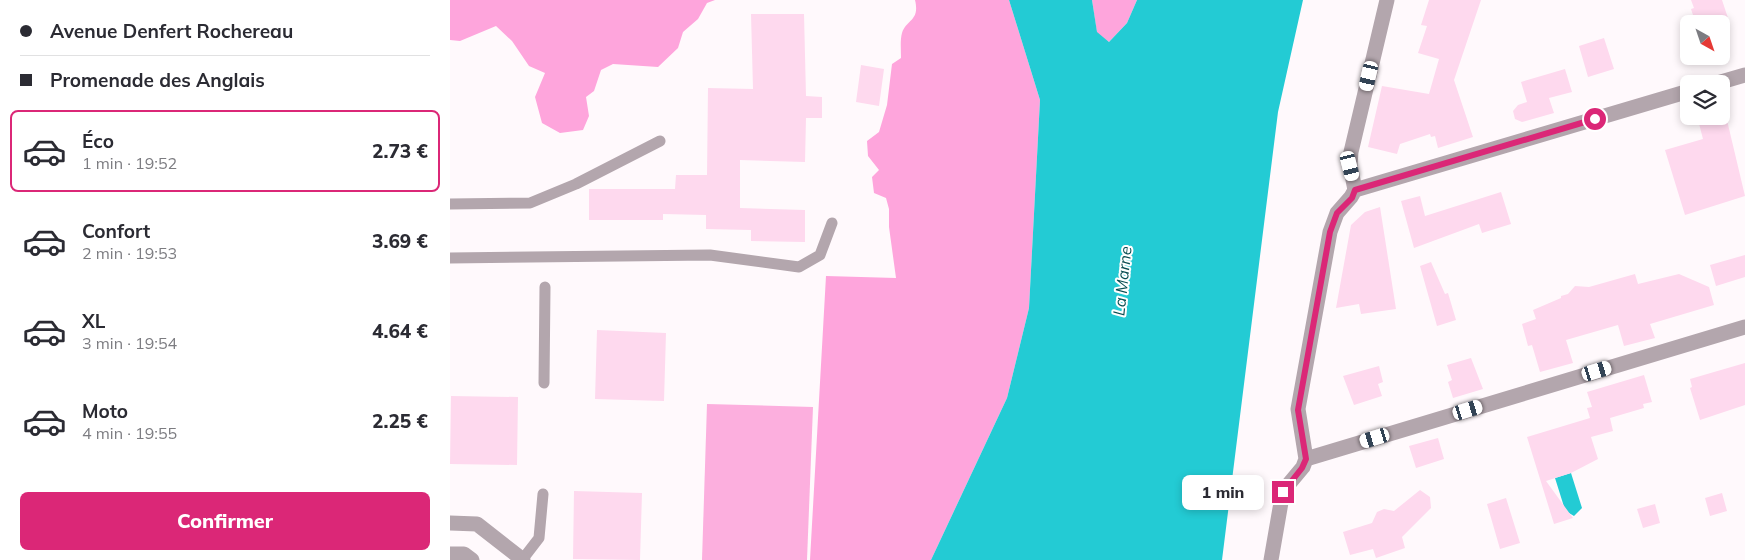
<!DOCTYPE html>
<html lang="fr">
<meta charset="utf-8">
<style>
body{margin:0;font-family:Mulish,sans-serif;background:#f2f2f3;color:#2b2b33;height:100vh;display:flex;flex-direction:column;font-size:19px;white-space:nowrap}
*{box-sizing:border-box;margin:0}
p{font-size:16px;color:#7c7c81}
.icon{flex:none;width:28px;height:28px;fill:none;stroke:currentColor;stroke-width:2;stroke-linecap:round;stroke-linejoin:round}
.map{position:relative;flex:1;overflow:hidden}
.details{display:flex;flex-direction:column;background:#fff;width:450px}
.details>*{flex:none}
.guide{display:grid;align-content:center;height:110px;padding:0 20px;background:#fff}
.needle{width:32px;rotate:140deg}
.tools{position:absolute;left:1230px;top:15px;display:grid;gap:10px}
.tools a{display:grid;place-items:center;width:50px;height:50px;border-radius:8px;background:#fff;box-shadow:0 2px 8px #0003;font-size:25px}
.end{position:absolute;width:22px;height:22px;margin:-11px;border:6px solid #db2777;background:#fff;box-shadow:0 0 0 2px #fff}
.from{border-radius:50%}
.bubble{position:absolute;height:35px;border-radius:8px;background:#fff;box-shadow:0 2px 8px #0003;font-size:16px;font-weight:800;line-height:35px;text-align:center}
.car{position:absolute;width:15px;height:30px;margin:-15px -8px;border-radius:6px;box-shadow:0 0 4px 1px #0007;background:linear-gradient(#fff 24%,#345 0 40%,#fff 0 76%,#345 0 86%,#fff 0)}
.guide b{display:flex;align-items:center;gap:18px;height:48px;font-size:19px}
.guide b+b{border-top:1px solid #e1e1e2}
.guide i{width:12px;height:12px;background:#2b2b33}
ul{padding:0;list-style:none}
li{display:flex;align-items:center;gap:15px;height:82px;margin:0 10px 8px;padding:0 10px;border:2px solid transparent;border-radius:8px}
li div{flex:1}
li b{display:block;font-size:19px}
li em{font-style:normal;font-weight:800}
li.current{border-color:#db2777}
li>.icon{width:45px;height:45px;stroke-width:1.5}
.action{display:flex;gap:10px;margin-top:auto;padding:10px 20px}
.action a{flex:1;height:58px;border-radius:8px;background:#db2777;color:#fff;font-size:20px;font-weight:800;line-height:58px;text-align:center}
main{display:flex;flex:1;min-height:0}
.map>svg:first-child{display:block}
.green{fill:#fcafde}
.forest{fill:#fea5dc}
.water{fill:#23cbd4}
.building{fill:#fed9ee}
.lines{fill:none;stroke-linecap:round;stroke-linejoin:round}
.lane{stroke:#b3a6ad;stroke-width:11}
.street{stroke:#b3a6ad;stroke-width:15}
.route{stroke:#db2777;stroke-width:6}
.labels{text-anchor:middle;stroke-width:4;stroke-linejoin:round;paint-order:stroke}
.water-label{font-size:16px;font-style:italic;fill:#084d51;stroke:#fff}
</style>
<main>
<section class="details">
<div class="guide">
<b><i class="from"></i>Avenue Denfert Rochereau</b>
<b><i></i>Promenade des Anglais</b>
</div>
<ul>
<li class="current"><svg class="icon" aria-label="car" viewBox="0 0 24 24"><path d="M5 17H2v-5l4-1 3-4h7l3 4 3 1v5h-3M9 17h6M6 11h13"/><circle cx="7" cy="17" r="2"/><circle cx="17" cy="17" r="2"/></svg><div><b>Éco</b><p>1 min · 19:52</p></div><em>2.73 €</em></li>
<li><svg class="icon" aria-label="car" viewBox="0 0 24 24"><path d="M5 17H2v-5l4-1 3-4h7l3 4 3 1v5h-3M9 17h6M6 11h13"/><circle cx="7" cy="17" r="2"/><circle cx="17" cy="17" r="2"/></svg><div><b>Confort</b><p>2 min · 19:53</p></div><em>3.69 €</em></li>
<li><svg class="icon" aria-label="car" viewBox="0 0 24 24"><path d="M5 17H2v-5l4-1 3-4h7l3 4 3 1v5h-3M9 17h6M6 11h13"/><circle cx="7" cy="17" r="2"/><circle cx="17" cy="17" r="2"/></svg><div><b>XL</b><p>3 min · 19:54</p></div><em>4.64 €</em></li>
<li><svg class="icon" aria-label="car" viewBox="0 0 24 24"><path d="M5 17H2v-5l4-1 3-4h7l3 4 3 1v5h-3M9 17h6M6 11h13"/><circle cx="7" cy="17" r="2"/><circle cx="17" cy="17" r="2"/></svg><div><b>Moto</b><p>4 min · 19:55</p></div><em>2.25 €</em></li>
</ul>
<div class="action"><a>Confirmer</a></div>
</section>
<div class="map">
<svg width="1295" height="560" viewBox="0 0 1295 560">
<rect width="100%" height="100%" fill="#fff9fc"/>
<path class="green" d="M257,404l106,3 -6,153h-105z"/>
<path class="forest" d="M0,0h265l-8,3 -9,16 -15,13 -5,16 -20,19 -45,-3 -12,6 -7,21 -8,6 3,19 -6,14 -23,3 -18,-10 -7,-26 10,-24 -16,-7 -17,-25 -16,-15 -36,15 -10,-1z
M465,0h94l31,100 -11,208 -22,90 -76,162h-121l16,-284 70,2 -7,-51v-18l-3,-11 -12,-5 -2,-16 7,-7 -11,-14 -1,-15 12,-9 8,-27 5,-41 9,-6c0,-8 -1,-18 1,-25 5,-14 18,-12 13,-33z
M642,0h45l-10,23 -18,19 -12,-9z"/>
<path class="water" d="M559,0h83l5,32 12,10 18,-19 10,-23h166l-25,112 -56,448h-291l76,-162 22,-90 11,-208z
M1121,473l11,35 -8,8 -5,-3h-3l-11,-35z"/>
<path class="building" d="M979,0h52l-27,80 19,57 -35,11 -3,-12 -4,1 -1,-3 -30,10 -3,10 -29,-7 14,-61 47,8 10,-35 -21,-6 9,-27 -6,-1z
M1241,0h31l8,24h-34l-5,-15 3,-1z
M301,14h53l2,82 16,1v21h-16l-1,44 -65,-2v48l65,2v32l-54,-1v-11l-45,-1v-14l-43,-1v6h-74v-31h86l1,-14h31l1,-87 45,1z
M1154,38l10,31 -26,8 -9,-31z
M411,65l23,4 -5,37 -23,-4z
M1115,69l7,23 -23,6 5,15 -32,9 -7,-3 -2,-8 5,-6 9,-3 -6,-20z
M1247,116h29l19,80 -60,19 -20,-65 38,-11z
M1051,192l10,32 -29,9 -3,-9 -65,24 -13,-47 19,-5 5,20z
M930,207l16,102 -35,5 -2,-10 -23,4 15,-83 14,-13z
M1295,255v22l-29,9 -6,-21z
M981,262l14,32 3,-1 8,27 -19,6 -17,-60z
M1185,274l3,10 41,-10 30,13 5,18 -64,19 5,14 -31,8 -6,-21 -52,15 7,23 -33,9 -8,-27 -4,1 -6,-22 14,-5 -3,-9 28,-12v-2l7,-2 7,-8 14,1z
M147,330l69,3 -2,68 -69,-2z
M1021,358l12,31 -30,9 -5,-16 4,-2 -5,-15z
M1295,363v42l-45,15 -10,-32 2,-1 -2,-8z
M929,366l4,16 -5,2 4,12 -28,9 -11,-29z
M1194,375l8,27 -9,2 1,4 -34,10 3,13 -22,6 7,22 -27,14 -25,8 27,37 -19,6 -27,-87 63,-19 -3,-10 5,-1 -5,-15z
M1,396l67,1 -1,68 -67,-1z
M988,438l6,21 -28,9 -7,-22z
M970,490l10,7 1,11 -29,29 3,11 -29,10 -3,-9 -23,6 -7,-23 29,-9 5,-11 7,-3 10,2z
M124,491l68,2 -2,67 -67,-1z
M1272,493l5,18 -17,5 -5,-18z
M1056,498l14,45 -20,6 -13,-45z
M1205,504l5,19 -17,5 -6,-19z"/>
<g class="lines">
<path class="lane" d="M0,204l80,-1 46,-19 84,-43
M0,258l260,-3 89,12 21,-12 12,-32
M94,383l1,-96
M72,560l17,-22 4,-44"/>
<path class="street" d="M1264,84l31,-9
M905,190l334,-99
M856,459l439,-132
M0,523l27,1 46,36
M0,554h14l8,6
M821,560l12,-69 20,-24 3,-8 -8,-50 32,-177 7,-19 14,-16 4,-7 -5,-25 1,-13 36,-152"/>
</g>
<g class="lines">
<path class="route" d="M833,492l19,-24 4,-9 -8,-49 32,-178 7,-19 15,-15 3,-8 240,-71"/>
</g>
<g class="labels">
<g class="water-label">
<text transform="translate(672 281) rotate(-84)" y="6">La Marne</text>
</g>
</g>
</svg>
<div class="tools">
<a><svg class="needle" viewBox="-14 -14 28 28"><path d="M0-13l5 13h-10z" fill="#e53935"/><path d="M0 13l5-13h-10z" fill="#7c7c81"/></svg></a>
<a><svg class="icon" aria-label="layers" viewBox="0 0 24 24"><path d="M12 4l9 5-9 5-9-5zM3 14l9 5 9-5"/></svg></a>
</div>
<i class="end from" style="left:1145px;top:119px"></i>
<i class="end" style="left:833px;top:492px"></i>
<div class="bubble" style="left:732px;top:475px;width:82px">1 min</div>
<i class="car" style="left:919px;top:76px;rotate:193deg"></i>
<i class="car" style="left:900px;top:166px;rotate:166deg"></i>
<i class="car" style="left:1147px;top:371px;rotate:73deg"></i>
<i class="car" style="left:1018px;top:410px;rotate:73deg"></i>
<i class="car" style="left:925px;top:438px;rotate:253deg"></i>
</div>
</main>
